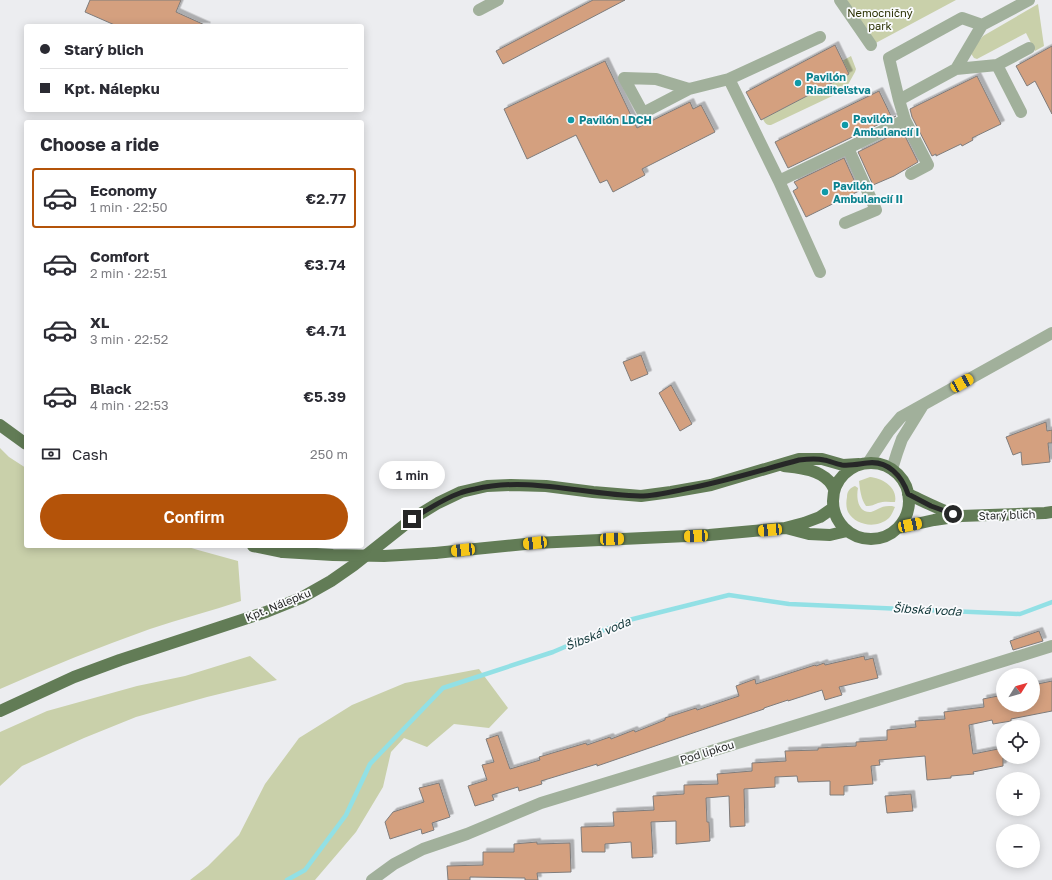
<!DOCTYPE html>
<meta charset="utf-8">
<style>
body{margin:0;font-family:"Golos Text",sans-serif;background:#f2f2f3;color:#2b2b33;height:100vh;display:flex;flex-direction:column;font-size:15px;white-space:nowrap}
*{box-sizing:border-box;margin:0}
p{font-size:13px;color:#7c7c81}
.icon{flex:none;width:22px;height:22px;fill:none;stroke:currentColor;stroke-width:2;stroke-linecap:round;stroke-linejoin:round}
.map{position:relative;flex:1;overflow:hidden}
.details{position:absolute;left:24px;top:120px;width:340px;height:428px;display:flex;flex-direction:column;background:#fff;border-radius:4px;box-shadow:0 2px 10px #0003}
.details>*{flex:none}
.hud{position:absolute;left:24px;top:24px;width:340px;height:88px;border-radius:4px;box-shadow:0 2px 10px #0003;display:grid;align-content:center;height:88px;padding:0 16px;background:#fff}
.needle{width:26px;rotate:53deg}
.fabs{position:absolute;left:996px;top:668px;display:grid;gap:8px}
.fabs a{display:grid;place-items:center;width:44px;height:44px;border-radius:50%;background:#fff;box-shadow:0 2px 10px #0003;font-size:20px}
.end{position:absolute;width:18px;height:18px;margin:-9px;border:5px solid #262727;background:#fff;box-shadow:0 0 0 2px #fff}
.from{border-radius:50%}
.bubble{position:absolute;height:28px;border-radius:14px;background:#fff;box-shadow:0 2px 10px #0003;font-size:13px;font-weight:600;line-height:28px;text-align:center}
.car{position:absolute;width:12px;height:24px;margin:-12px -6px;border-radius:5px;box-shadow:0 0 3px 1px #0007;background:linear-gradient(#f5c518 24%,#345 0 40%,#f5c518 0 76%,#345 0 86%,#f5c518 0)}
.hud b{display:flex;align-items:center;gap:14px;height:38px;font-size:15px}
.hud b+b{border-top:1px solid #e1e1e2}
.hud i{width:10px;height:10px;background:#2b2b33}
ul{padding:0;list-style:none}
li{display:flex;align-items:center;gap:12px;height:60px;margin:0 8px 6px;padding:0 8px;border:2px solid transparent;border-radius:4px}
li div{flex:1}
li b{display:block;font-size:15px}
li em{font-style:normal;font-weight:600}
li.selected{border-color:#b45309}
li>.icon{width:36px;height:36px;stroke-width:1.5}
h2{padding:0 16px;font-size:18px;line-height:48px}
.pay{display:flex;align-items:center;gap:10px;height:44px;padding:0 16px;font-size:15px}
.pay p{margin-inline-start:auto}
.cta{display:flex;gap:8px;margin-top:auto;padding:8px 16px}
.cta a{flex:1;height:46px;border-radius:24px;background:#b45309;color:#fff;font-size:16px;font-weight:600;line-height:46px;text-align:center}
.map>svg:first-child{display:block}
.green{fill:#c9d0aa}
.lines{fill:none;stroke-linecap:round;stroke-linejoin:round}
.stream{stroke:#92e0e5;stroke-width:4.5}
.building{fill:#d4a07f;stroke:#7f7c7b;filter:url(#shadow)}
.minor{stroke:#a1b09b;stroke-width:12}
.major{stroke:#627c56;stroke-width:12}
.major-bridge{stroke:#627c56;stroke-width:12}
.route{stroke:#262727;stroke-width:5}
.culture-dot{fill:#0f9aa8;stroke:#fafbfd;stroke-width:1.5}
.labels{text-anchor:middle;stroke-width:3.5;stroke-linejoin:round;paint-order:stroke}
.park-label{font-size:11px;fill:#2c3205;stroke:#fafbfd}
.culture-label{font-size:11px;font-weight:bold;fill:#0d838f;stroke:#fafbfd;text-anchor:start}
.street-label{font-size:11px;fill:#262727;stroke:#fafbfd}
.water-label{font-size:12px;font-style:italic;fill:#103638;stroke:#fafbfd}
</style>
<div class="map">
<svg width="1052" height="880" viewBox="0 0 1052 880">
<defs>
<filter id="shadow"><feDropShadow dx="3.5" dy="-3.5" stdDeviation="0" flood-color="#0004"/></filter>
</defs>
<rect width="100%" height="100%" fill="#ecedf0"/>
<path class="green" d="M847,0h109l-84,45z
M1038,4l6,42 -9,5 -9,-18 -49,26 -3,-1 -4,-6 13,-16z
M851,56l5,13 -1,3 -10,18 -74,35c-5,0 -6,-2 -8,-6l86,-45 -7,-13z
M0,448l9,9 17,11v78h159l13,4 40,11 3,40c-30,10 -61,18 -91,28 -51,18 -101,38 -150,60z
M870,477c12,1 28,10 25,25 -5,0 -11,-1 -17,1 -5,2 -5,3 -12,3 -5,-7 -6,-16 -7,-25z
M855,486l3,2c-2,10 0,25 13,24 4,-1 6,-3 9,-4 4,-2 8,-2 12,-2l3,1c-2,4 -3,8 -6,11 -12,11 -33,8 -41,-6 -2,-4 -2,-10 -1,-15 0,-6 3,-9 8,-11z
M250,656l27,24 -70,17 -71,20 -52,21 -62,28 -22,20v-54l47,-21 90,-25 48,-10z
M479,669l29,39 -19,20 -35,-4 -27,23 -23,-9 -13,14 -8,35 -27,45 -41,48h-125l18,-14 31,-31 26,-51 34,-46 53,-33 53,-22z"/>
<g class="lines">
<path class="stream" d="M287,880l18,-10 41,-55 24,-51 73,-76 110,-36 72,-31 104,-26 60,9 231,10 32,-12"/>
</g>
<path class="building" d="M90,0h91l-5,12 31,14h-90l-32,-14z
M593,0h32l-122,64 -7,-13z
M835,45l14,29 -88,46 -15,-28z
M1052,46v68l-17,-33 -8,5 -11,-20z
M605,61l32,67 53,-26 3,7 8,-4 14,27 -73,37 3,6 -32,17 -6,-12 -7,3 -24,-48 -49,24 -23,-50z
M977,76l24,48 -29,14 1,2 -11,6 -1,-2 -25,12v-2l-4,2 -20,-39 -2,-8z
M879,91l13,27 4,-2 -108,52 -13,-26z
M902,130l16,32 -24,14 -21,9 -15,-33z
M844,158l15,33 -53,26 -13,-26 5,-3 -4,-6z
M641,355l7,19 -17,7 -8,-19z
M671,385l21,39 -12,7 -21,-38z
M1046,422l1,9 5,-1v13h-4l2,19 -28,3 -1,-13 -8,3 -7,-18z
M1039,631l4,10 -30,9 -3,-9z
M864,656l1,4 8,-2 5,20 -39,9 3,8 -17,5 -3,-10 -34,11v-1l-24,8v1l-74,25 -93,32v-2l-56,17 1,3 -23,7 -1,-4 -26,8 2,5 -19,6 -7,-20 19,-6 -5,-15 12,-3 -8,-23 12,-4 12,34 30,-9 -1,-3 47,-14 1,2 23,-8 1,2 23,-9 1,2 30,-12v-2l31,-10 1,2 42,-14 -3,-10 19,-7 1,5 59,-19 1,1 8,-3 1,2z
M1052,681v30l-41,8v2l-18,3 -1,-4 -23,5 4,29 30,-6v18l-30,6 1,2 -23,2v2l-24,2 -2,-24 -46,4 1,5 -9,1 2,18 -29,2v9h-14v-14l-32,1 -1,-6 -22,1v10l-31,2 1,37 -15,1 -1,-31 -23,2 1,24h2l1,19 -34,3v-23l-25,1 2,35 -21,1 -1,-16 -26,2v8h-23l-1,-25 33,-1 -1,-14 41,-2 -1,-14 31,-2v-9l34,-1 -1,-10 35,-3v-8l34,-2 -1,-10 33,-1v-2l38,-2v-4l31,-2v-10l29,-3 -1,-6 30,-2 -1,-7 40,-5 -1,-8 20,-4v10h30v-20z
M439,783l11,34 -18,6 2,7 -12,4 -1,-5 -31,10 -5,-17 8,-10 31,-10 -5,-14z
M911,794l2,17 -26,2 -2,-17z
M537,842v2l33,-1 1,29 -34,1 1,7h-13v-2l-55,-1v3h-22l-1,-14 36,-1v-13h31v-8z"/>
<g class="lines">
<path class="minor" d="M840,0l31,45
M479,10l19,-10
M982,25l-20,-7 -73,40 10,42 57,-31 26,-44 47,-25
M820,37l-91,42 50,102 69,-33
M956,69l41,-4
M689,89l-46,24 -19,-35 32,1 33,10 40,-10
M899,100l6,20 23,45 -17,9
M1021,112l-24,-47 32,-17
M779,181l41,91
M845,223l31,-13 -28,-62 57,-28
M868,463l21,-32 12,-14 151,-84
M892,469l5,-16 5,-14 21,-34
M372,880l22,-16 29,-15 44,-15 74,-31 279,-85 232,-72"/>
<path class="major" d="M0,425l26,19
M833 501a38 38 0 1 1 76 0a38 38 0 1 1-76 0Z
M784,466c16,2 33,3 45,15 2,2 4,6 5,8
M908,494c17,8 32,16 50,22
M786,528l23,6 21,1 17,-4
M898,528l36,-8 27,-4 84,-3 7,-1
M253,546l30,6
M435,553l100,-10 174,-8 76,-7 19,-5 16,-6 13,-9
M0,711l74,-34 46,-17 146,-48 35,-14 30,-17 23,-16 58,-46 26,-16 23,-11 26,-6 24,-1 35,1 47,6 48,4 30,-4 40,-7 88,-26h23l21,6 16,-1"/>
<path class="major-bridge" d="M283,552l50,3 51,1 51,-3"/>
</g>
<g class="lines">
<path class="route" d="M412,519c16,-10 31,-20 48,-26 5,-2 10,-3 15,-4 55,-13 110,6 165,7 15,0 31,-4 45,-7 39,-7 76,-19 114,-29 8,-1 17,-2 25,0 6,1 12,4 18,5 8,1 17,-1 25,-2 21,-3 35,13 41,31l23,12 22,8"/>
</g>
<g class="culture-dot">
<circle cx="798" cy="83" r="4"/>
<circle cx="571" cy="120" r="4"/>
<circle cx="845" cy="125" r="4"/>
<circle cx="825" cy="192" r="4"/>
</g>
<g class="labels">
<g class="park-label">
<text x="880" y="17">Nemocničný<tspan x="880" dy="13">park</tspan></text>
</g>
<g class="culture-label">
<text x="806" y="81">Pavilón<tspan x="806" dy="13">Riaditeľstva</tspan></text>
<text x="853" y="123">Pavilón<tspan x="853" dy="13">Ambulancií I</tspan></text>
<text x="579" y="124">Pavilón LDCH</text>
<text x="833" y="190">Pavilón<tspan x="833" dy="13">Ambulancií II</tspan></text>
</g>
<g class="street-label">
<text transform="translate(1007 515) rotate(-2)" y="4">Starý blich</text>
<text transform="translate(278 605) rotate(-22)" y="4">Kpt. Nálepku</text>
<text transform="translate(707 752) rotate(-17)" y="4">Pod lipkou</text>
</g>
<g class="water-label">
<text transform="translate(927 610) rotate(3)" y="4">Šibská voda</text>
<text transform="translate(598 634) rotate(-22)" y="4">Šibská voda</text>
</g>
</g>
</svg>
<div class="fabs">
<a><svg class="needle" viewBox="-14 -14 28 28"><path d="M0-13l5 13h-10z" fill="#e53935"/><path d="M0 13l5-13h-10z" fill="#7c7c81"/></svg></a>
<a><svg class="icon" aria-label="locate" viewBox="0 0 24 24"><circle cx="12" cy="12" r="6"/><path d="M12 2v4M12 18v4M2 12h4M18 12h4"/></svg></a>
<a>+</a>
<a>−</a>
</div>
<i class="end from" style="left:953px;top:514px"></i>
<i class="end" style="left:412px;top:519px"></i>
<div class="bubble" style="left:379px;top:461px;width:66px">1 min</div>
<i class="car" style="left:962px;top:383px;rotate:61deg"></i>
<i class="car" style="left:910px;top:525px;rotate:78deg"></i>
<i class="car" style="left:770px;top:530px;rotate:265deg"></i>
<i class="car" style="left:696px;top:536px;rotate:267deg"></i>
<i class="car" style="left:612px;top:539px;rotate:88deg"></i>
<i class="car" style="left:535px;top:543px;rotate:264deg"></i>
<i class="car" style="left:463px;top:550px;rotate:264deg"></i>
<div class="hud">
<b><i class="from"></i>Starý blich</b>
<b><i></i>Kpt. Nálepku</b>
</div>
<section class="details">
<h2>Choose a ride</h2>
<ul>
<li class="selected"><svg class="icon" aria-label="car" viewBox="0 0 24 24"><path d="M5 17H2v-5l4-1 3-4h7l3 4 3 1v5h-3M9 17h6M6 11h13"/><circle cx="7" cy="17" r="2"/><circle cx="17" cy="17" r="2"/></svg><div><b>Economy</b><p>1 min · 22:50</p></div><em>€2.77</em></li>
<li><svg class="icon" aria-label="car" viewBox="0 0 24 24"><path d="M5 17H2v-5l4-1 3-4h7l3 4 3 1v5h-3M9 17h6M6 11h13"/><circle cx="7" cy="17" r="2"/><circle cx="17" cy="17" r="2"/></svg><div><b>Comfort</b><p>2 min · 22:51</p></div><em>€3.74</em></li>
<li><svg class="icon" aria-label="car" viewBox="0 0 24 24"><path d="M5 17H2v-5l4-1 3-4h7l3 4 3 1v5h-3M9 17h6M6 11h13"/><circle cx="7" cy="17" r="2"/><circle cx="17" cy="17" r="2"/></svg><div><b>XL</b><p>3 min · 22:52</p></div><em>€4.71</em></li>
<li><svg class="icon" aria-label="car" viewBox="0 0 24 24"><path d="M5 17H2v-5l4-1 3-4h7l3 4 3 1v5h-3M9 17h6M6 11h13"/><circle cx="7" cy="17" r="2"/><circle cx="17" cy="17" r="2"/></svg><div><b>Black</b><p>4 min · 22:53</p></div><em>€5.39</em></li>
</ul>
<div class="pay"><svg class="icon" aria-label="cash" viewBox="0 0 24 24"><path d="M3 7h18v10H3z"/><circle cx="12" cy="12" r="2"/></svg>Cash<p>250 m</p></div>
<div class="cta"><a>Confirm</a></div>
</section>
</div>
